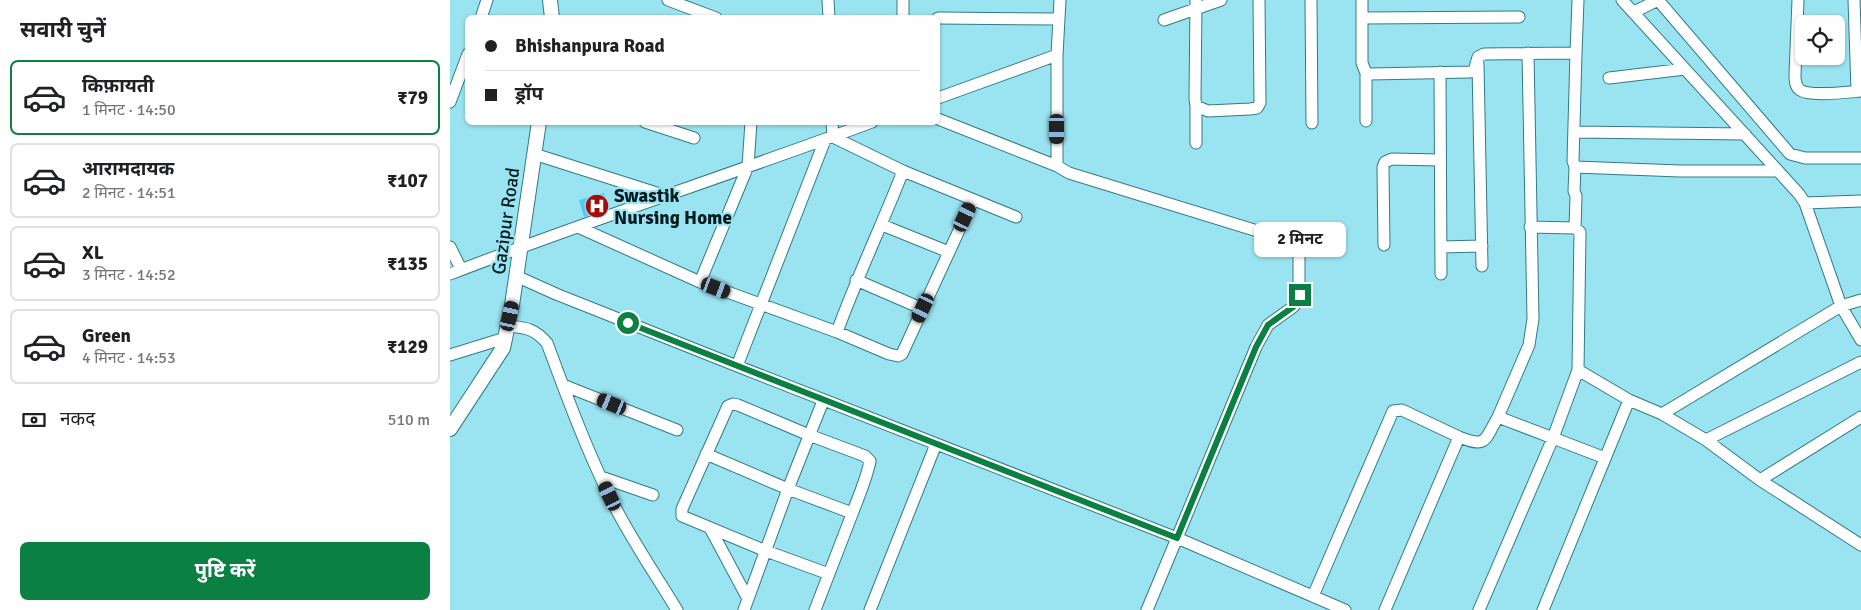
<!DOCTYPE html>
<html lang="hi">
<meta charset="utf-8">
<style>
body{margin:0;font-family:Signika,"Noto Sans Devanagari",sans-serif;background:#f6f6f6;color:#202124;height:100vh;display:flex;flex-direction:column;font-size:19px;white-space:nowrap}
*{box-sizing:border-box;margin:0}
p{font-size:16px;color:#757577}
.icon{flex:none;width:28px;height:28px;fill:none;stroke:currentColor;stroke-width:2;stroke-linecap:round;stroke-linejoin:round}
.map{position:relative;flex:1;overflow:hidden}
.panel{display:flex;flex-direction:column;background:#fff;width:450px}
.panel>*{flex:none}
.top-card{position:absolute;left:15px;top:15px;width:475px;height:110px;border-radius:8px;box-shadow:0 1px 4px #0004;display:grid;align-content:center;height:110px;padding:0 20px;background:#fff}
.tools{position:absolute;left:1345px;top:15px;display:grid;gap:10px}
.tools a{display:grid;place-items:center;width:50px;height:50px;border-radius:8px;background:#fff;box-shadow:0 1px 4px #0004;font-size:25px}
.end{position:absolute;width:22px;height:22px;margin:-11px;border:6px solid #0b8043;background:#fff;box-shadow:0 0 0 2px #fff}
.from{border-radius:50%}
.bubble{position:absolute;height:35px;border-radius:8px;background:#fff;box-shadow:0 1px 4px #0004;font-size:16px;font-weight:700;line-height:35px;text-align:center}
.car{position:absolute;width:15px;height:30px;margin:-15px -8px;border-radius:6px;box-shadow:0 0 4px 1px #0007;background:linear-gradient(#222 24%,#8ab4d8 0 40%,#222 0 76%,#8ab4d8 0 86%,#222 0)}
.top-card b{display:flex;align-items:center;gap:18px;height:48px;font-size:19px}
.top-card b+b{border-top:1px solid #e0e0e0}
.top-card i{width:12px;height:12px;background:#202124}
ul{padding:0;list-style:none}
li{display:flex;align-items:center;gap:15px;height:75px;margin:0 10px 8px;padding:0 10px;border:2px solid #e0e0e0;border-radius:8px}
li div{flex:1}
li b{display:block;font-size:19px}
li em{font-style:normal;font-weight:700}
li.current{border-color:#0b8043}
li>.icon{width:45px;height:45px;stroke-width:1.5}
h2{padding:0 20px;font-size:22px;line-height:60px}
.pay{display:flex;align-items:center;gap:12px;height:55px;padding:0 20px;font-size:19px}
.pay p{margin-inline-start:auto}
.action{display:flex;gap:10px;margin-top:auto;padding:10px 20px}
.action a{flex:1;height:58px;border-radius:8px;background:#0b8043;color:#fff;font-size:20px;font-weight:700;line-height:58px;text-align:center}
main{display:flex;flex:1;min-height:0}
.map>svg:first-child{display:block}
.building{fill:#4fc8fa}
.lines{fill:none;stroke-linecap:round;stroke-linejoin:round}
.minor-casing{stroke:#317b87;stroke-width:13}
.tertiary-casing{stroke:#317b87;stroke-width:16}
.minor{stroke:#fff;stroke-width:11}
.tertiary{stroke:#fff;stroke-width:14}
.route{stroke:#0b8043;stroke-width:6}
.labels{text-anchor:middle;stroke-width:4.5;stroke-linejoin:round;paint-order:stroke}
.poi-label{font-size:19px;font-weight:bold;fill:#001a1f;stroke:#9ae3f0;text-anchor:start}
.street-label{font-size:19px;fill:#001a1f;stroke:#9ae3f0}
</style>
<main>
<section class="panel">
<h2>सवारी चुनें</h2>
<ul>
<li class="current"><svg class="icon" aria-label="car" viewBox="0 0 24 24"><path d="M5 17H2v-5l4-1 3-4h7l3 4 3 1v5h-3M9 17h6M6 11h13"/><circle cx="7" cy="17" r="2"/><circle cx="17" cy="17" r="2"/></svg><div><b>किफ़ायती</b><p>1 मिनट · 14:50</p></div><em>₹79</em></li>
<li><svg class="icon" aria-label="car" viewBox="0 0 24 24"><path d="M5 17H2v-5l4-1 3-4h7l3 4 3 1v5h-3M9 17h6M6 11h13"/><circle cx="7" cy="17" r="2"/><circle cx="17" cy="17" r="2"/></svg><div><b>आरामदायक</b><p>2 मिनट · 14:51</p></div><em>₹107</em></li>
<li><svg class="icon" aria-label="car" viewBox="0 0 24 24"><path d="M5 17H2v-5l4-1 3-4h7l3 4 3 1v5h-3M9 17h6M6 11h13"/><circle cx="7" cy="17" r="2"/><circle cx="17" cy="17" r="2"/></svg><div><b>XL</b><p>3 मिनट · 14:52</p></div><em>₹135</em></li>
<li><svg class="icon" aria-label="car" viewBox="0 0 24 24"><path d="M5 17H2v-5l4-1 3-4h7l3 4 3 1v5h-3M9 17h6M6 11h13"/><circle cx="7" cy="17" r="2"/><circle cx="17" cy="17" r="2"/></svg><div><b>Green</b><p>4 मिनट · 14:53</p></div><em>₹129</em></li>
</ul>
<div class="pay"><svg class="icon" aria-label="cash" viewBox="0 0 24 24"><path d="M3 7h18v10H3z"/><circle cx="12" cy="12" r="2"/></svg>नकद<p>510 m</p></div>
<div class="action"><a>पुष्टि करें</a></div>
</section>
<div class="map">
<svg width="1411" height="610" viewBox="0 0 1411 610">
<rect width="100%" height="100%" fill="#9ae3f0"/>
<path class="building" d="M154,193l5,15 -25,9 -5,-17z"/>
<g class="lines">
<g class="minor-casing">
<path id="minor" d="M218,0l48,18
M378,0l1,18
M453,0v18
M746,0l-1,99 1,7 12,5 42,-2 7,-1 3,-5 -1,-103
M861,0l1,123
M912,0v63l4,10 4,1 100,-2 4,-1 4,-14 6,-3 92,-1 -3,108 2,6 -1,24 2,5 -1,32
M1172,0l177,194 6,9 36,103 20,34
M1348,0l-3,75c0,5 0,11 5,15 10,7 48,2 61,1
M1404,0l3,91
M1184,12l24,-12 132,154 15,4h56
M31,18l6,-18
M488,18l121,1
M912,18l157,-1
M714,20l57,-20
M1126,53l2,-53
M607,55v111l12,7 224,69 6,6v52l-6,7 -25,18 -12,22 -79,191 168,72
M1028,64l4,202
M990,72l1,202
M916,73v48
M1159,78l76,-9
M488,98l119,-43 3,-55
M0,102l18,-48
M746,106v37
M488,119l119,47
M195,122l49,16
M382,122l1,15 70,34 113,46
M1124,132l171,2
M375,140l-88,226 440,172 -30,72
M84,154l132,42
M1125,167l105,4h98
M1355,203l56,-2
M432,225l67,27
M128,227l122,55 137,50 52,22 9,2 4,-2 71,-154
M1080,227l45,1 5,4 -2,138
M934,245l-1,-78 2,-5 7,-3 48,1
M0,247l11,22
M991,247l41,-1
M0,274c140,-54 282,-100 422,-152
M66,276l40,18 181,72
M406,280l67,29
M250,282l48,-116 3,-44
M58,326c18,2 26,2 39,17 19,51 38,103 62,152 19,40 45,77 68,115
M387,332c20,-55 45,-107 66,-161
M0,355l55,-17
M113,385l114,45
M1179,400l33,14 179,-108 20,-6
M1212,414l44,26 155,-78
M1048,417l31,-72 4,-26 -5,-266
M1256,440l54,40 101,-63
M256,454l82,35 64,24
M151,477l52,18
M1310,480l101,65
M260,528l38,71
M863,596l80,-185 9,-1 57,27
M294,610l44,-121 35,-88
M365,610c13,-34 26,-67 39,-101 6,-16 13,-32 16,-48l-5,-5 -56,-21 -71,-30 -5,-1 -5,2 -46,103v7l84,35 63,23
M420,610l66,-166
M935,610l74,-173c28,11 25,4 39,-20l55,21 -74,172
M1093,610l86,-210 -51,-30 -25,68 52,20"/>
</g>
<g class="tertiary-casing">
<path id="tertiary" d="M100,0l2,18
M0,429l53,-81 9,-43 27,-183"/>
</g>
<use href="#minor" class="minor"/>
<use href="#tertiary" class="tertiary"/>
</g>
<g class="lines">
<path class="route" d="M178,323l549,215 79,-191 12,-22 25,-18 3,-3 4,-9"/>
</g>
<defs>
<g id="hospital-disc" transform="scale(1.25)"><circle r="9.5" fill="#a40d07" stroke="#9ae3f0"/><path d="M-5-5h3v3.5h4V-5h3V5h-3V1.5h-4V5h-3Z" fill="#fff"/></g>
</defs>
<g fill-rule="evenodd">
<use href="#hospital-disc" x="147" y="206"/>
</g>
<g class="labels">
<g class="poi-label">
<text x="164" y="202">Swastik<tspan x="164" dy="22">Nursing Home</tspan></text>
</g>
<g class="street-label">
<text transform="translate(55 221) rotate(-82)" y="7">Gazipur Road</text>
</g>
</g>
</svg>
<div class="tools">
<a><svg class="icon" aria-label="locate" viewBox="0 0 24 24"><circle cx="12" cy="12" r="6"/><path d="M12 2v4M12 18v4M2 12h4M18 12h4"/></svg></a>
</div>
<i class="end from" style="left:178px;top:323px"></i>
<i class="end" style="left:850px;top:295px"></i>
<div class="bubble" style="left:804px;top:222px;width:92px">2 मिनट</div>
<i class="car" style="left:607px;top:129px;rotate:180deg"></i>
<i class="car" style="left:515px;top:217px;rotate:25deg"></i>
<i class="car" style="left:266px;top:288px;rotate:111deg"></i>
<i class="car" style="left:473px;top:308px;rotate:205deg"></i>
<i class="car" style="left:60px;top:316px;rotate:12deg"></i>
<i class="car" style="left:162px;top:404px;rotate:292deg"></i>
<i class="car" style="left:160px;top:496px;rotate:335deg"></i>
<div class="top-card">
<b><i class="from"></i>Bhishanpura Road</b>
<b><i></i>ड्रॉप</b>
</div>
</div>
</main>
